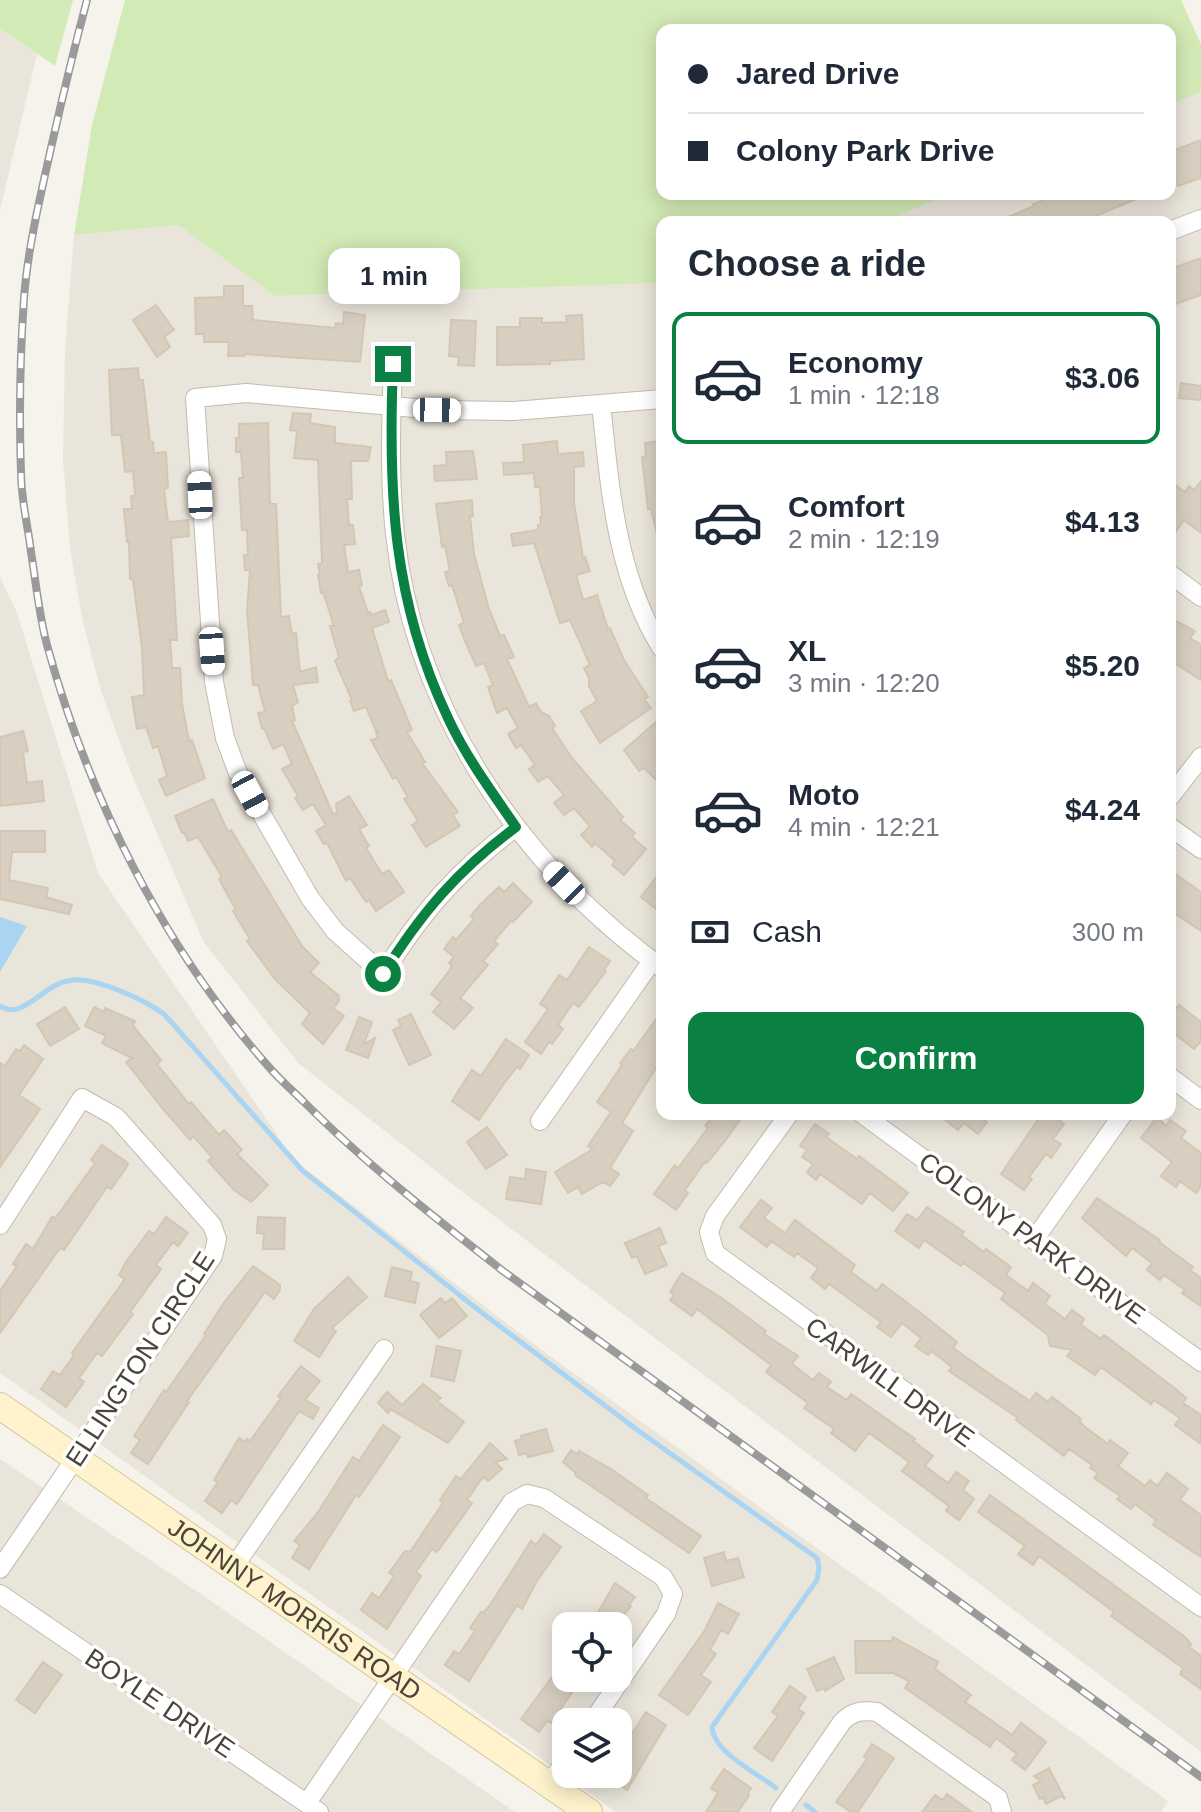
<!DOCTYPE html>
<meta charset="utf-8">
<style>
body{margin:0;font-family:Arial,sans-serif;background:#f2f2f3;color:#1f2937;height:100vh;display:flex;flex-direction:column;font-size:30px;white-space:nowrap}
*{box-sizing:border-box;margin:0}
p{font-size:26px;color:#747a83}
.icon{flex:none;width:44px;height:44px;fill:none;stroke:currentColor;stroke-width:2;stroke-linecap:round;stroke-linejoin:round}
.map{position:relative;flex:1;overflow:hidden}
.details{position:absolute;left:656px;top:216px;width:520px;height:904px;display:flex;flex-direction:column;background:#fff;border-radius:16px;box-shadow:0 4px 20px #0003}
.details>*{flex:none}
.hud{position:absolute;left:656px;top:24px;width:520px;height:176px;border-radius:16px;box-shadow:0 4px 20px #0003;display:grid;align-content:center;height:176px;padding:0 32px;background:#fff}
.tools{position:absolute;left:552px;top:1612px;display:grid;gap:16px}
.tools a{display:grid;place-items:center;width:80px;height:80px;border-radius:16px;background:#fff;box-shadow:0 4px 20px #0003;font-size:40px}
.end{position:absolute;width:36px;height:36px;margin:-18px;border:10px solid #0b8043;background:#fff;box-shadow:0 0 0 4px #fff}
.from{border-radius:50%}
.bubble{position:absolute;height:56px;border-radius:16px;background:#fff;box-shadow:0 4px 20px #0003;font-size:26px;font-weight:600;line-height:56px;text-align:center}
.car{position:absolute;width:24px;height:48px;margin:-24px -12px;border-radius:10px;box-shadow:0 0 6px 2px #0007;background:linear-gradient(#fff 24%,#345 0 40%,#fff 0 76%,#345 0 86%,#fff 0)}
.hud b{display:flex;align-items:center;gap:28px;height:76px;font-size:30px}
.hud b+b{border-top:2px solid #e0e1e3}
.hud i{width:20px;height:20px;background:#1f2937}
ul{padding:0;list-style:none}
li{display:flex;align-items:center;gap:24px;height:132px;margin:0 16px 12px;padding:0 16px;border:4px solid transparent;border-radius:16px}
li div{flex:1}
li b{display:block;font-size:30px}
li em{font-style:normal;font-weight:600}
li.active{border-color:#0b8043}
li>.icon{width:72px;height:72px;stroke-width:1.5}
h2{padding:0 32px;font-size:36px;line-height:96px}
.pay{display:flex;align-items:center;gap:20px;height:88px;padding:0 32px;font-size:30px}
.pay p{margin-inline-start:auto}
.cta{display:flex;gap:16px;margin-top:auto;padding:16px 32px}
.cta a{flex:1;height:92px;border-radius:16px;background:#0b8043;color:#fff;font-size:32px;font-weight:600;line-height:92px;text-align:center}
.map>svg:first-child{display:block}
.residential{fill:#eae5da;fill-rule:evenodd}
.green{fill:#d2eab5}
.water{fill:#a9d4f2}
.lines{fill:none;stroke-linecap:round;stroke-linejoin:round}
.stream{stroke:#a9d4f2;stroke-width:5}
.building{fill:#d8cfc1;stroke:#d3c7b4;stroke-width:2}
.street-casing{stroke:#c2bbae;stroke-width:20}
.secondary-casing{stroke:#d6c79b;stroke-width:28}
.street{stroke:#fff;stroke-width:18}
.secondary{stroke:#fff3cd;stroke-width:26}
.rail-casing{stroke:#9a9a9a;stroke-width:8}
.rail{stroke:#fff;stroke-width:5;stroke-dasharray:15;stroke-linecap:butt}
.route{stroke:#0b8043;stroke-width:10}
.labels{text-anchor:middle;stroke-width:7;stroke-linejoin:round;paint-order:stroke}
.street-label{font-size:26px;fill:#4b4439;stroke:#fff}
</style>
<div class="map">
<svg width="1201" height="1812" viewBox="0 0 1201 1812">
<rect width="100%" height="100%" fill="#f6f3ec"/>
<path class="residential" d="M0,28l37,26 -37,156z
M1201,92v1660l-724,-549 -179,-140 -95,-122 -71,-166 -31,-84 -19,-73 -12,-70 -7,-89 2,-109 9,-115 104,-10 97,71 387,-13v831h508v-892h-288l69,-28h219v-89z
M0,577l17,36 81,260 197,288 248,190 625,450 -7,11h-545l-616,-439zM566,1626h52v52h-52zM566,1722h52v52h-52z
M0,1459l214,144 301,209h-515z"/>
<path class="green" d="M0,0h73l-18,66 -55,-38z
M125,0h1056l20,44v48l-31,13v-75h-508v164h289l-69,28h-220v61l-387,13 -97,-71 -104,10 18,-110z"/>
<path class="water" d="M0,917l27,9 -27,46z"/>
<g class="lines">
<path class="stream" d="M0,1006c5,3 11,5 17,3 19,-6 30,-25 55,-29 23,-3 73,20 92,34l139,157 174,138 159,120 181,129 2,10 -2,12 -105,147c1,25 45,46 64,61
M806,1805l9,7"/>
</g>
<path class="building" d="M1201,140v38l-23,8 -8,-21v-13z
M1041,194h108l-69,28 -4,-4 -10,4h-70l38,-16 -1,-2 11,-4z
M1201,258v37l-31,11v-37z
M224,286h19v20h9l1,14 82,8 1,-5 7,1 1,-12 21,3 -5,47 -116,-8v2h-16l1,-14h-25v-8h-8l-1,-36 29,-1z
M156,305l18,25 -10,7 6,10 -13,10 -24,-37z
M582,315l2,44 -34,2v3l-53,1v-38h23v-9h22v5l25,-1 -1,-6z
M451,320l25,1 -2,45 -16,-1 1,-8 -10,-1z
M138,368l1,12h4l7,62h3l1,11 12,-1 2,36 -4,1 4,33 20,-2 1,16 -18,2 6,102h-7l2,28h8l2,36 7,37 3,-1 13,38 -39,18 -7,-16 8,-4 -9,-30 -5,2 -7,-21 -9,2 -5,-32 12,-2 -2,-47 -9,-69h-3l-1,-37h-2l-3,-33h8l-1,-13h4l-2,-25 -8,1 -4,-37h-9l-3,-65z
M1181,383l20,3v14l-22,-2z
M293,413l18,1 -1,9 25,4v16l36,4 -3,14h-17l1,38h-5l2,26h4l2,19 -11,1 4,27 11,-2 3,15 -3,1 9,27 2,-1 1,3 14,-5 4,12 -17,6 16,53 3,-1 21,50 -5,2 18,30 -3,1 36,49 -5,3 7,11 -34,21 -14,-22 6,-4 -14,-22 4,-2 -12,-20 -3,2 -22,-39 7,-2 -2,-5 4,-2h-4l-10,-24 -12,4 -4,-10 2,-1 -17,-39 4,-4 -9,-31h4l-11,-34 -2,1 -3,-18h2l-2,-11 4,-1 -4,-103 -24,-2 3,-27 -7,-1z
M268,423l2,81h6l5,113 8,-1 3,18 4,-1 4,39 16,-5 2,15 -25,3 5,17 -6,4 3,14 -3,1 41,93 4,-1 -1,-9 13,-8 18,29 -8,4 10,17 -3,2 16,26 7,-4 15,22 -28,19 -7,-11 -3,2 -16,-24 -4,3 -19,-38 -3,1 -8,-13 10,-6 -13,-21 -10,6 -8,-12 3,-2 -16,-27 10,-5 -9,-20 -10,5 -9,-21 -2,1 -4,-16 7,-1 -7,-27h-5l-6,-75 3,-40h-5l-1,-15h4l-1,-25h-5l-3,-52h4l-2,-26h-5v-14h3v-14z
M557,441l1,13 25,-2 1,14 -10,1v36l9,55 2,-1 5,14 -14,4 7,25 14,-5 11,34 2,-1 14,32 24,37 -4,2 7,9 -51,35 -19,-32 16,-10 -8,-15v-8l-5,-10 6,-3 -20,-45 -10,3 -26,-80 -21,3 -2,-12 27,-4v-5h3l-1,-8h2l-2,-30h-5l-1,-14 -30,2 -1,-12 21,-1 -1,-17z
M662,441v92l-5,1 -6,-25h-3l-6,-52 4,-1 -1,-13z
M473,451l4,28 -42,2 -1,-15 13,-1 -1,-13z
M1170,481l15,11 4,-6 5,4 7,-9v52l-17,-13 -14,20z
M472,500l1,16h-3l4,38 15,55 11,27 4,-1 10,22 -7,2 22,48 7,-4 5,9 8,4 6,10 -3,2 20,30 51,59 -3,3 15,13 -3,4 14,12 -22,26 -12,-10 3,-4 -20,-18 -3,4 -11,-12 9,-9 -16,-18 -10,7 -10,-12 10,-8 -16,-19 -10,6 -9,-13 6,-4 -14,-20 -5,3 -8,-14 10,-6 -11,-20 -10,5 -9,-26 5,-2 -9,-22 -8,3 -11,-25 -6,-16 5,-2 -12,-38 -3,1 -4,-14 5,-1 -5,-25 -3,1 -6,-43z
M1170,618l25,13 -5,7 11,7v35l-31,-20z
M662,717v69l-18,-18 -5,3 -15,-21z
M23,731l5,20 -5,1 4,31 15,-2 2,20 -44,5v-69z
M213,799l15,33 3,-2 71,116 17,17 -9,9 29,24v5l-6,7 11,8 -21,28 -21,-20 8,-11 -35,-34 -28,-38 3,-2 -17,-28 3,-1 -17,-31 3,-2 -24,-40 -10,4 -4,-9 -2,1 -7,-17z
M0,831h45v21h-33l-3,28 39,8 -2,9 26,8 -3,9 -69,-15z
M662,870v44l-21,-17z
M1170,870l31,22v39l-31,-21z
M513,883l19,19 -19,20 -2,-1 -17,20 4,3 -15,17 5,4 -28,33 13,10 -19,21 -21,-17 8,-10 -10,-8 18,-23 3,-6 -3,-2 5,-6 -10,-8 9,-12 3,3 18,-21 -3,-3 9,-11 19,-18 5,5z
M589,947l21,14 -6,9 2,1 -27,36 -6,-4 -15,22 5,4 -11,15 -3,-2 -8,12 -16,-12 23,-33 -8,-5 19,-29 8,5z
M1170,1003l7,5 2,-3 22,17v19l-7,8 -24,-19z
M65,1007l14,22 -29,17 -13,-22z
M94,1007l10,5 1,-4 30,13 -2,5 28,34 -4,4 32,40 2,-2 28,33 5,-5 18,20 -5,4 31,31 -17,17 -17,-12 -26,-29 4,-4 -19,-21 -3,4 -27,-31 -37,-47 6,-4 -30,-15 4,-7 -21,-10z
M662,1011v47l-40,65 11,8 -23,37 9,6 -9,12 -7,-4 -21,12 -4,-7 -10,6 -13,-21 38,-23 -5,-3 23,-34 -14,-10 25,-37 -2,-2 11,-14 2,2z
M411,1014l20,41 -22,10 -16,-35 8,-4 -3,-6z
M359,1017l13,5 -8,22 11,-6 -7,20 -22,-8z
M506,1039l23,16 -9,14 -3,-2 -12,15 -26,38 -27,-19 20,-31 9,6z
M24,1045l19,14 -24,36 21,14 -40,58v-104l5,3 11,-17 4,2z
M714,1114h30l-19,27 -18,22 -2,-1 -20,28 3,3 -12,17 -22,-16 21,-29 3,3 30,-40 -3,-2z
M938,1114h39l10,8 -9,12 -14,-11 -6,7z
M1042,1114h9l13,10 -11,15 8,5 -10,14 -5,-4 -17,23 3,2 -8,11 -23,-16z
M1157,1117l9,9 4,-6 16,11 -5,7 20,15v33l-5,7 -16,-12 -4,6 -15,-11 11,-14 -31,-24z
M815,1124l14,10 -3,3 31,22 2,-3 49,37 -15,18 -23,-18 -8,11 -42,-30 -4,6 -9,-8 6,-8 -11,-7 5,-7 -7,-4z
M487,1127l20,28 -21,14 -19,-27z
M102,1145l26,18 -2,5 -15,21 -4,-2 -43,63 -4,-2 -60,85v-42l17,-25 -4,-2 13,-20 7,5 19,-32 3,1 5,-6 35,-49 -4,-3z
M526,1169l20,3 -5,32 -35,-5 4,-22 15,2z
M1097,1198l63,42 -1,2 34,25 -3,3 11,8v28l-19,-13 3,-3 -21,-15 -4,5 -13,-10 5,-7 -20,-15 -6,8 -44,-38z
M761,1200l11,8 -8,10 21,15 10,-13 60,45 -4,7 26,19 5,-7 40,30 35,28 -4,6 41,29 36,24 6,-8 12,9 4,-5 29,22 -2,2 6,6 23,17 2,-4 18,13 -10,13 27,20 5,-6 7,6 10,-13 21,16 -8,11 21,15v42l-48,-32 3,-5 -21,-16 -4,5 -14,-10 3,-3 -26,-18 4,-5 -8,-5 2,-3 -23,-16 -5,7 -48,-36 2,-2 -69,-47 3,-4 -10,-8 -11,-8 -3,4 -13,-9 6,-8 -19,-15 -11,14 -14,-10 4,-5 -52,-38 -4,5 -14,-11 7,-10 -21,-15 -3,4 -23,-16 -4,6 -27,-20z
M927,1207l37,25 -3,3 23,17 2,-3 25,18 -5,8 22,16 5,-8 17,13 -5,8 20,15 7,-9 12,9 -3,6 20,14 3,-4 73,55 9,8 -3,5 18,12v29l-26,-19 5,-7 -26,-18 -3,4 -50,-37 -6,8 -28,-19 5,-6 -22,-4 -2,-11 -47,-36 4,-6 -41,-30 -3,3 -37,-26 -5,8 -24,-17 12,-17 10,6z
M166,1217l22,16 -10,13 -5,-4 -17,23 5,4 -31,43 3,2 -31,42 -5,-3 -18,25 5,4 -18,25 -25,-18 12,-18 7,4 14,-20 -2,-2 53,-74 -6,-4 7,-13 23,-31 5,3z
M258,1217l27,1 -1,31h-21l1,-15 -7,-1z
M660,1228l6,15 -8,3 9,19 -22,9 -8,-18 -5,2 -7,-15z
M253,1266l27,19v5l-6,9 -9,-7 -78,109 2,1 -41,62 -17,-11 9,-13 -6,-4 30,-46 2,2 40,-57 -2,-1 19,-30z
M392,1267l20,5 -2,9 9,2 -4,20 -30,-7z
M682,1273l41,26 43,32 -2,3 34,22 -6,8 21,16 6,-7 12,9 -4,5 20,13 4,-6 64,45 -2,2 20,15 -8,10 23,17 8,-11 13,9 -6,9 11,9 -15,21 -13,-9 3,-5 -47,-35 7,-9 -40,-29 -14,18 -24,-18 3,-4 -30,-21 4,-5 -42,-31 5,-7 -74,-56 -5,7 -22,-16 4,-5 -4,-3z
M348,1277l19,20 -35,31 4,3 -17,26 -25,-16 20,-32z
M441,1298l4,5 7,-5 15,18 -28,22 -19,-23z
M437,1346l24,5 -7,30 -23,-5z
M301,1366l19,15 -15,19 14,8 -6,11 -14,-8 -62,93 -6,-4 -9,13 -17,-12 13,-19 -4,-2 25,-42 7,4 1,-3 3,2 31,-43 -3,-2z
M423,1384l18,14 -4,3 27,21 -16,21 -58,-34 -2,4 -10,-10 9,-11 15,13z
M383,1425l17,12 -41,60 -3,-2 -47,74 -17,-11 8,-13 -6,-4 22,-26 37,-58 6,4z
M546,1429l7,22 -25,6 -2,-4 -7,2 -4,-14 7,-2 -1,-3z
M490,1443l17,16 -12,3 7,7 -14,12 -5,-4 -16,23 5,3 -9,13 -26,36 -5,-3 -16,23 5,4 -34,53 -26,-19 11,-17 7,5 15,-22 -5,-3 16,-22 5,1 33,-49 -3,-3 16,-24 5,3z
M571,1450l6,4 2,-3 32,18 37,26 -2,3 55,38 -12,17 -114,-78 1,-2 -13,-11z
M990,1495l195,142 6,7 -2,3 12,9v33l-21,-15 3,-6 -72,-52 3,-4 -75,-56 -6,9 -15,-11 7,-8 -47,-34z
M544,1534l17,13 -24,34 -15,28 -5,-4 -48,76 -24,-16 9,-14 5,3 16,-23 -5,-3 11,-16 2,1 7,-8 41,-64 5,4z
M724,1552l2,9 12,-3 6,19 -32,9 -8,-28z
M615,1583l20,14 -6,8 2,1 -16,20h-25z
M718,1603l21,11 -11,20 -7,-4 -11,20 6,4 -15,21 10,7 -23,33 -29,-20 46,-65z
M893,1637l45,25 -3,7 36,26 -6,7 47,33 9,-12 25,19 -21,28 -13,-10 5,-6 -21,-16 -6,9 -85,-59 4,-7 -16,-8h-37l-1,-32h37z
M834,1657l10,22 -19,12 -1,-3 -7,3 -10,-22z
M566,1658v20h16l-31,45 -4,-2 -8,11 -18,-13z
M43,1662l19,13 -27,38 -19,-13z
M790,1686l16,11 -8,12 6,4 -32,48 -18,-13 24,-32 -6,-4z
M646,1712l20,13 -39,65 -16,-12 3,-4h4v-19z
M872,1744l22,14 -36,54h-7l-15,-10 31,-43 -3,-2z
M1049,1768l16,31 -4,-3 -15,8 -3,-7 -3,2 -7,-14 8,-4 -7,-5z
M724,1769l27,19 -4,7 2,1 -11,16h-32l12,-19 -7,-5z
M947,1794l25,18h-50l13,-17 8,5z"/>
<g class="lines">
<g class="street-casing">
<path id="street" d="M1170,231l31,-12
M393,364c-2,57 -4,114 2,170 19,176 126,332 267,434
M601,404c9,84 15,172 61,245
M1170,574l31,23
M1170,797l31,-40
M516,827c-59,44 -94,85 -133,147l-48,-43 -25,-33 -72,-125 -13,-35 -11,-56 -19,-284 51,-5 191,17 77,1 148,-12
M1170,827l31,22
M1170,1077l31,23
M789,1114l-74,102 -6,16 6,21 486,354
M862,1114l339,248
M540,1121l112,-160
M0,1225l82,-127 34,19 96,108 5,14 -4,17 -213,313
M1034,1240l89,-126
M233,1568l151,-219
M0,1594l319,218
M549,1784l17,-24
M307,1803l205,-301 15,-8 17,4 119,79 10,17 -7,20 -74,108
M780,1812l62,-90c11,-11 20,-12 35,-10l121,86 4,14"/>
</g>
<g class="secondary-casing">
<g id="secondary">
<path id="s1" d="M0,1406l589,406"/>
</g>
</g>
<use href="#street" class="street"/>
<use href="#secondary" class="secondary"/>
<g class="rail-casing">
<path id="rail" d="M87,0c-13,49 -25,99 -36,148 -11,50 -23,99 -27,150 -4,58 -5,117 -3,175 0,26 7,53 10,79 5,31 8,63 16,93 42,153 116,302 221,421 11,13 24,24 36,36 62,62 130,115 199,169l698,506"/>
</g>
<use href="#rail" class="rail"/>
</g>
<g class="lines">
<path class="route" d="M383,974c39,-62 74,-103 133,-147 -24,-35 -50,-70 -68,-109 -56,-118 -60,-227 -55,-354"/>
</g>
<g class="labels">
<g class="street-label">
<text transform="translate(1032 1238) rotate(36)" y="9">COLONY PARK DRIVE</text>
<text transform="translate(140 1359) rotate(-57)" y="9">ELLINGTON CIRCLE</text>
<text transform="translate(890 1382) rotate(36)" y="9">CARWILL DRIVE</text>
<text dy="9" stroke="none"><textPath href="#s1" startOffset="358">JOHNNY MORRIS ROAD</textPath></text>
<text transform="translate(160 1703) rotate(34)" y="9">BOYLE DRIVE</text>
</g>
</g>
</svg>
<div class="tools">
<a><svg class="icon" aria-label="locate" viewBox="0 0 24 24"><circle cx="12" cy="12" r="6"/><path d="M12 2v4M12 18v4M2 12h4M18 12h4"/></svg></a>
<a><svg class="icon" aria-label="layers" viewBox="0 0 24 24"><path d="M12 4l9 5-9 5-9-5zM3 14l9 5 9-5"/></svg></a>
</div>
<i class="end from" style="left:383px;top:974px"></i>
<i class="end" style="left:393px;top:364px"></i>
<div class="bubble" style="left:328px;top:248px;width:132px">1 min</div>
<i class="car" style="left:437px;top:410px;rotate:91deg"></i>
<i class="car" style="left:200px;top:495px;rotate:357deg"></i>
<i class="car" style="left:212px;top:651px;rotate:176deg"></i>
<i class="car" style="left:250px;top:794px;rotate:152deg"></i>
<i class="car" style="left:564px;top:883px;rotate:316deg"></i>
<div class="hud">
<b><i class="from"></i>Jared Drive</b>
<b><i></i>Colony Park Drive</b>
</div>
<section class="details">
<h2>Choose a ride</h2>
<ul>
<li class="active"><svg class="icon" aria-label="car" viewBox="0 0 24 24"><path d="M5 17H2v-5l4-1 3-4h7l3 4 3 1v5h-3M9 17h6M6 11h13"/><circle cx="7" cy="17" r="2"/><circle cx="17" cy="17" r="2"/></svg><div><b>Economy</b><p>1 min · 12:18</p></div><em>$3.06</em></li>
<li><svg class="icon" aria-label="car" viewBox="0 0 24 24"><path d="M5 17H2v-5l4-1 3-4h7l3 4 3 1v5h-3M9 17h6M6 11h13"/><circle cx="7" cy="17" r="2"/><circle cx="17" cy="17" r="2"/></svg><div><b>Comfort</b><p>2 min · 12:19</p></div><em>$4.13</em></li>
<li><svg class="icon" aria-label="car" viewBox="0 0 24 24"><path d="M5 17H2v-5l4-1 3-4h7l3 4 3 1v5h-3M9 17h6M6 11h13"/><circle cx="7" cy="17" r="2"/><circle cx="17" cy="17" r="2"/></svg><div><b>XL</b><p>3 min · 12:20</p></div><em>$5.20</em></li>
<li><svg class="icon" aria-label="car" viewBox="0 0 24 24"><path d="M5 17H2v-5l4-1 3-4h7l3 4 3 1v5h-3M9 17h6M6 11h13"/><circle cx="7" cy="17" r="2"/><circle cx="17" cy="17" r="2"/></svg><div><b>Moto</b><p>4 min · 12:21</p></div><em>$4.24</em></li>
</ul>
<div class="pay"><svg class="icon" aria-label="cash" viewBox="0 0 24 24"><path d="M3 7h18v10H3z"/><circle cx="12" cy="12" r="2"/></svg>Cash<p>300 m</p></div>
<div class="cta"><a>Confirm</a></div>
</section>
</div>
